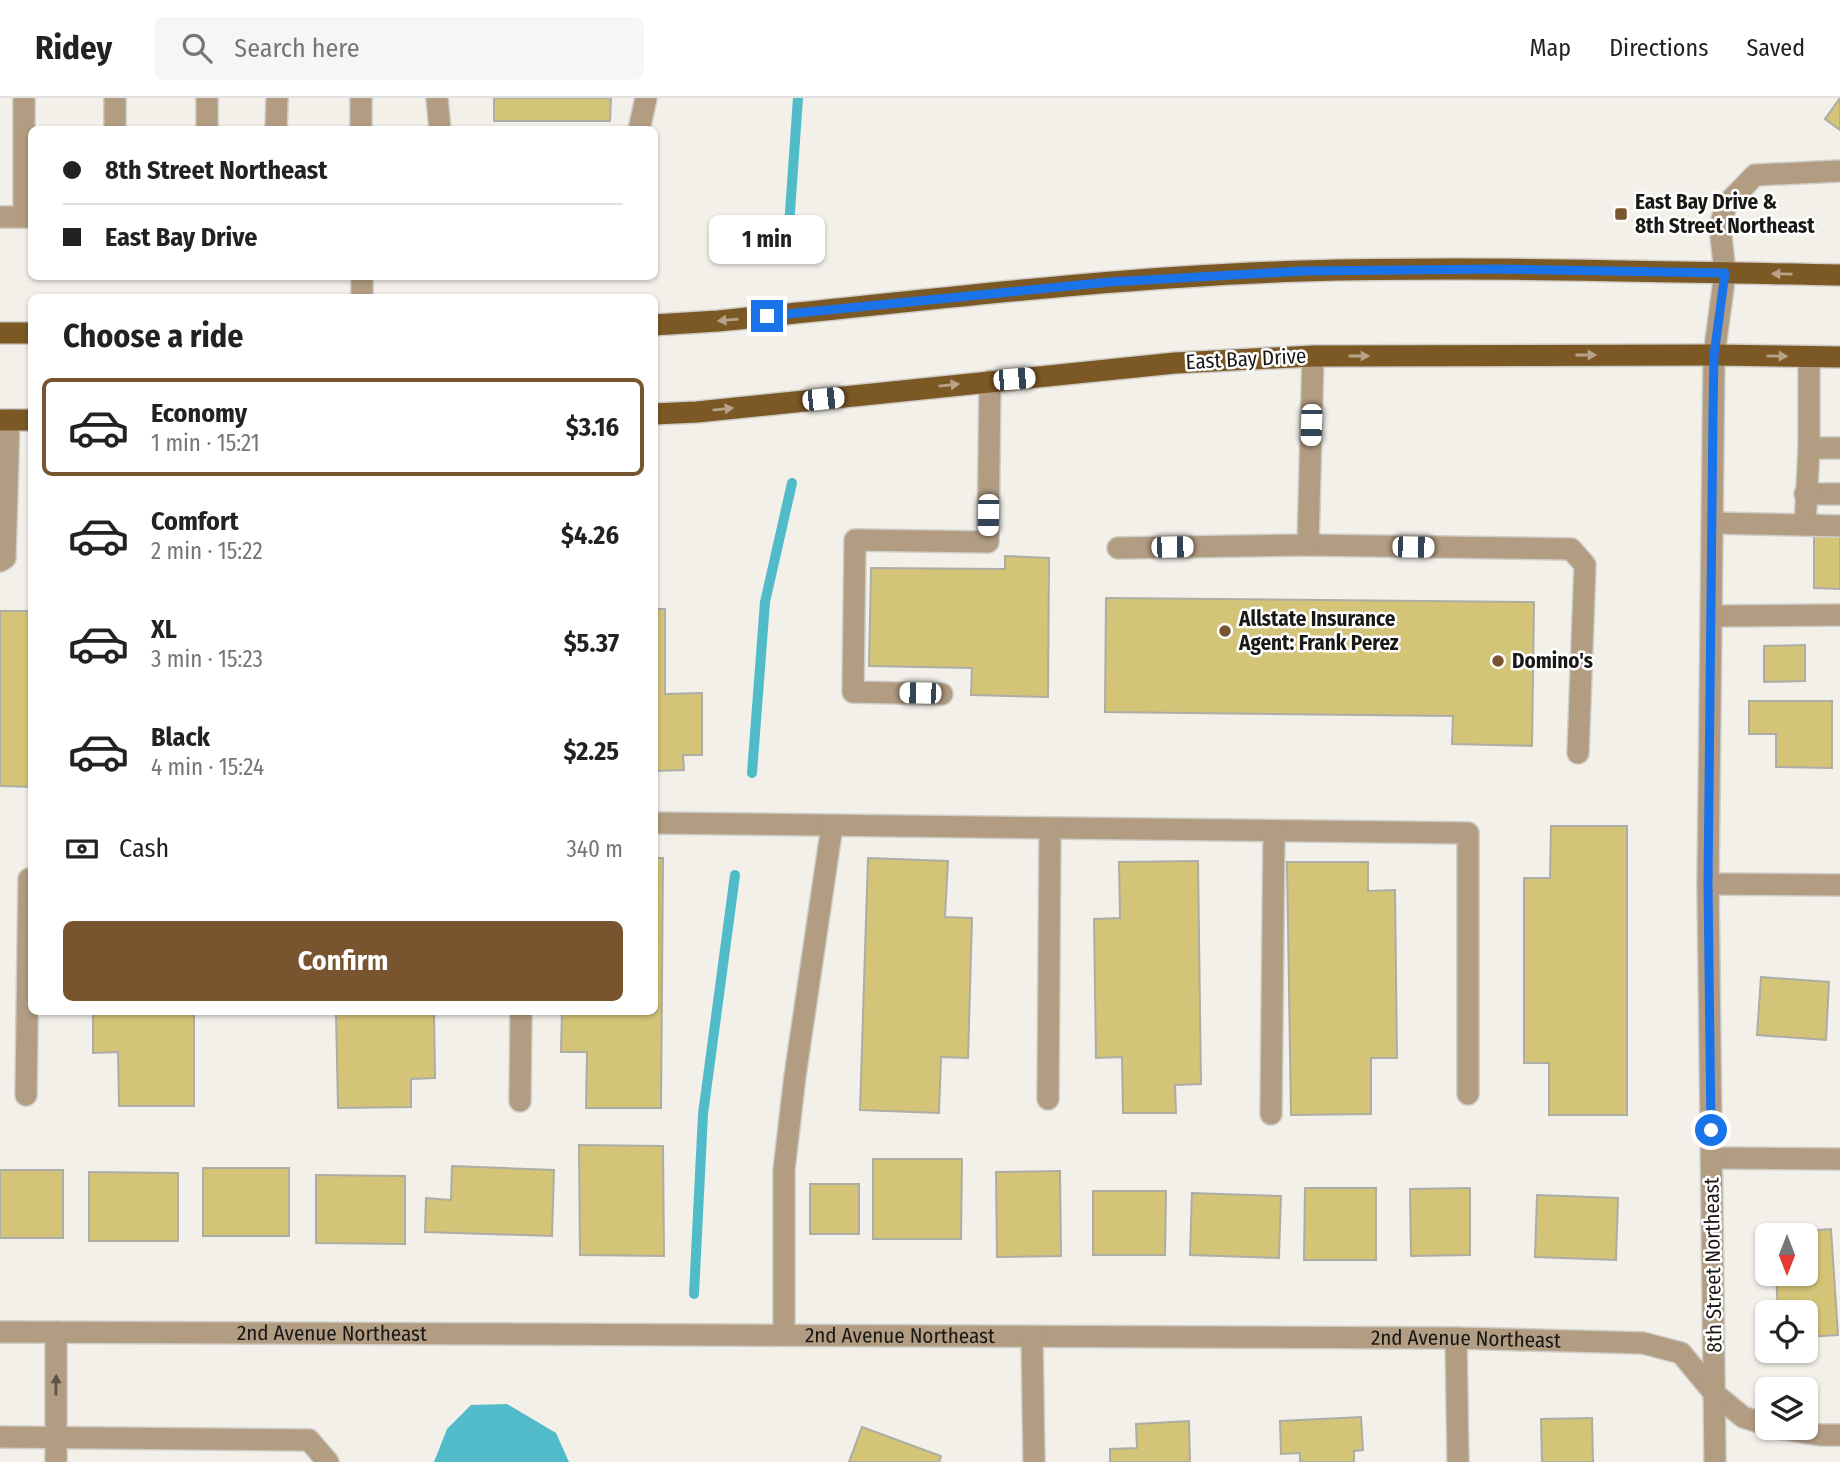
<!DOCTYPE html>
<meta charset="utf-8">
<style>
body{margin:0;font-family:"Fira Sans Condensed",sans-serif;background:#f6f6f6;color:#222;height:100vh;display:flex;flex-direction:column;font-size:26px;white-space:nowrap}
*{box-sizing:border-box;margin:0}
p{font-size:23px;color:#767676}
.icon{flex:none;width:38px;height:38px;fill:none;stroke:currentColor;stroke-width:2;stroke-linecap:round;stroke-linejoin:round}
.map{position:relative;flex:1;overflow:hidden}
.drawer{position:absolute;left:28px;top:196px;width:630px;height:721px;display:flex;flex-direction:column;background:#fff;border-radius:10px;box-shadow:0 2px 5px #0004}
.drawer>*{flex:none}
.hud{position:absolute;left:28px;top:28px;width:630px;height:154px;border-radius:10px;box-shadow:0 2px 5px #0004;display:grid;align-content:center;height:154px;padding:0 35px;background:#fff}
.needle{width:46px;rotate:180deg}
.controls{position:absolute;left:1755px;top:1125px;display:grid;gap:14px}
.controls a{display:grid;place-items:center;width:63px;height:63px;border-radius:10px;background:#fff;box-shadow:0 2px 5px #0004;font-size:35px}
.end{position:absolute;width:32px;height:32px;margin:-16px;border:9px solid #1a73e8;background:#fff;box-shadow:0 0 0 4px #fff}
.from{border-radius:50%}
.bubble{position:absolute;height:49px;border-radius:10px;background:#fff;box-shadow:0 2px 5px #0004;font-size:23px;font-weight:700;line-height:49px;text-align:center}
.car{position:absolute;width:21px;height:42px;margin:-21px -10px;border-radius:9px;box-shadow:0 0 5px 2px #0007;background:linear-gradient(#fff 24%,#345 0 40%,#fff 0 76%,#345 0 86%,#fff 0)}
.hud b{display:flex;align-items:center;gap:24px;height:66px;font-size:26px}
.hud b+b{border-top:2px solid #e0e0e0}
.hud i{width:18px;height:18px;background:#222}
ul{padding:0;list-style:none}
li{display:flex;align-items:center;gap:21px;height:98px;margin:0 14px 10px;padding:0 21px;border:4px solid transparent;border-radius:10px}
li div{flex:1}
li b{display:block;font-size:26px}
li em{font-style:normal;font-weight:700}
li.selected{border-color:#78552e}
li>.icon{width:63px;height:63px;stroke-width:1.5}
h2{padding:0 35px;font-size:32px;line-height:84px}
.pay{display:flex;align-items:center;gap:18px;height:77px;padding:0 35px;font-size:26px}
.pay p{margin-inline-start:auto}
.button{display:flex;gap:14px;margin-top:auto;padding:14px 35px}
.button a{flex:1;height:80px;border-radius:10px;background:#78552e;color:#fff;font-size:28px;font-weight:700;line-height:80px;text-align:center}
header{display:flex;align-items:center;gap:42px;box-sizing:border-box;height:98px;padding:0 35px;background:#fff;border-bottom:2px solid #e0e0e0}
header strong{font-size:33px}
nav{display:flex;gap:38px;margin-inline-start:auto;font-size:24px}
.search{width:490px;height:63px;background:#f6f6f6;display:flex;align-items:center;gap:18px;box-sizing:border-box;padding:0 24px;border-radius:10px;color:#767676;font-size:26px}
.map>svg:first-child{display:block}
.water{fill:#52bbca}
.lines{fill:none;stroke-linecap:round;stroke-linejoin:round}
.stream{stroke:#52bbca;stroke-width:10}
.building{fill:#d4c478;stroke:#adaca5;stroke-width:2}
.minor-casing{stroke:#cfcdc7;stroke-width:24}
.major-casing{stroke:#cfcdc7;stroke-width:24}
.minor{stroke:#b29d83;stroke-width:21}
.major{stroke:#7c5824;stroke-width:21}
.oneway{fill:#b7a387}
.oneway2{fill:#5e5446}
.route{stroke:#1a73e8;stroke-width:9}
.poi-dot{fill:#78552e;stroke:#fff;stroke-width:2.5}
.labels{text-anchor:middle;stroke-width:5;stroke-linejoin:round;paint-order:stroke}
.poi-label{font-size:21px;font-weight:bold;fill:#191815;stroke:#fff;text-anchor:start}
.street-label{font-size:21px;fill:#191815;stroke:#fff}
</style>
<header>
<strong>Ridey</strong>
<div class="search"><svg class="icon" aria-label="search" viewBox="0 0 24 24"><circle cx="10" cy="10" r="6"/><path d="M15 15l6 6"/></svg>Search here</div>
<nav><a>Map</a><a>Directions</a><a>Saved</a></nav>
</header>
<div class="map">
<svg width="1840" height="1364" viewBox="0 0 1840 1364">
<rect width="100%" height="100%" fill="#f2f0e9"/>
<path class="water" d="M507,1306l49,29 13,29h-135l13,-33 24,-24z"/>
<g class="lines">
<path class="stream" d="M788,142l10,-142
M752,675l13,-171 27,-119
M694,1196l9,-180 32,-239"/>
</g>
<path class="building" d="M494,0h117l-1,23h-116z
M1840,0v32l-15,-11z
M1814,437l26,1v53l-26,-1z
M1005,458l44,2 -1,139 -77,-2 1,-27 -103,-2 2,-98 134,1z
M1106,500l428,4 -2,144 -80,-2 1,-28 -348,-4z
M654,511h11v85l37,-1v62h-19l1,15 -30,1z
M0,513h32v176l-32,-1z
M1805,547v36l-41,1v-36z
M1749,603h83v67l-56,-1v-33h-27z
M1551,728h76v289h-78v-52h-25v-185h26z
M654,760h9l-2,250h-75l1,-56h-26l1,-40h92z
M868,760l80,3 -3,56 27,1 -4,140 -27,-1 -2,56 -79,-3z
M1198,763l3,223 -26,1 1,28h-53l-1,-56 -26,1 -2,-139 26,-1 -1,-56z
M1287,764h81v29l27,-1 2,168h-26v56l-80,1z
M1761,879l68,5 -3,58 -69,-5z
M93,914h101v94h-75l-1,-54 -25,1z
M336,914h98l1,66 -24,1v28l-73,1z
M579,1047l84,1 1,110 -84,-1z
M873,1061h89l-1,80h-88z
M452,1068l102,4 -2,66 -127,-4 1,-34 25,2z
M203,1070h86v68h-86z
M0,1072h63v68h-63z
M1060,1073l1,85 -64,1 -1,-85z
M89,1074l89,1v68h-89z
M316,1077l89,1v68l-89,-1z
M810,1086h49v50h-49z
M1305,1090h71v72h-72z
M1470,1090v67l-59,1 -1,-67z
M1093,1093h73l-1,64h-72z
M1192,1095l89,3 -2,62 -89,-3z
M1537,1097l81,3 -2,62 -81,-3z
M1831,1131l7,106 -32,2v-25h-28l-2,-38h30v-38h-33v-3z
M1361,1319l2,33 -9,1v11h-54v-9l-19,1 -1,-33z
M1592,1320l1,44h-51l-1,-43z
M1189,1323l1,41h-80v-13l27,-1 -1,-24z
M862,1329l79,29 -2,6h-90z"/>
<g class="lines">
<g class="minor-casing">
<g id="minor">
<path d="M24,0v119"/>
<path d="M361,0v32"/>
<path d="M437,0l3,32"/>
<path d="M115,32v-32"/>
<path d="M207,32v-32"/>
<path d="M276,32l1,-32"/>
<path d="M639,32l7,-32"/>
<path d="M0,119h32"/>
<path d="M362,178v22"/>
<path d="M1809,350h31"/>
<path d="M1805,396h35"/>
<path d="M1712,425l93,2 4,-77v-91"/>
<path d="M1805,427l35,1"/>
<path d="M1308,447l263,4 14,16 -7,188"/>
<path d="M1118,450l190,-3 5,-189"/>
<path d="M0,463l5,-3 4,-138"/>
<path d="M1711,518l129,-1"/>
<path d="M942,596l-89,-2 2,-152 133,2 2,-161"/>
<path d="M654,725l814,10v261"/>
<path d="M1708,786l132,1"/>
<path d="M26,997l3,-216h3"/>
<path d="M1048,1001l2,-270"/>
<path d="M520,1003l1,-89"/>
<path d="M1271,1016l3,-283"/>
<path d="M1712,1060l128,1"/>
<path id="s1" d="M0,1234l1456,6 187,5 38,10 34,41 28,23 25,8"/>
<path d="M784,1237v-165l11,-94 37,-250"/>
<path d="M1032,1239l2,125"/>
<path d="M1456,1240l2,124"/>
<path d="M1777,1330l43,7h20"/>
<path d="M0,1339l309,3 19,22"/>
<path d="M56,1364v-130"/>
<path d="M1715,1364l-7,-578 6,-529 11,-82 -5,-46 6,-22 29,-30 85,-4"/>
</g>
</g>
<g class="major-casing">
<path id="major" d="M654,227l64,-4c195,-19 390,-44 585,-50 179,-5 358,1 537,4
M0,235h32
M654,316l43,-2 478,-49 138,-7 401,-1 126,2
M0,322h32"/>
</g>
<use href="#minor" class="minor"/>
<use href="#major" class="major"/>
</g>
<defs><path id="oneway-solid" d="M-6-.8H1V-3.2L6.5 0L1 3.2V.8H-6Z" transform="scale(1.75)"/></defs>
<g class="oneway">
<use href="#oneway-solid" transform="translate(1782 176) rotate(-179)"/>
<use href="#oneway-solid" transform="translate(728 222) rotate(175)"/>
<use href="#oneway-solid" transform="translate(1586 257)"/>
<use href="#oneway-solid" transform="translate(1359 258)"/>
<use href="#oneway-solid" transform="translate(1777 258) rotate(1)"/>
<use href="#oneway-solid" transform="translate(949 287) rotate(-6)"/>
<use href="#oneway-solid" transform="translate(723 311) rotate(-6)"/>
</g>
<use class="oneway2" href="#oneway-solid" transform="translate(56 1287) rotate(-89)"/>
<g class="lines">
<path class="route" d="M767,218l343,-34 193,-11 196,-2 226,4 -11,82 -1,56 -5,473 3,246"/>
</g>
<g class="poi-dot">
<rect x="1614" y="109" width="14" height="14" rx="3.5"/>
<circle cx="1225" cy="533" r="7"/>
<circle cx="1498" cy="563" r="7"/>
</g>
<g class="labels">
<g class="poi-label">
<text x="1635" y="111">East Bay Drive &amp;<tspan x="1635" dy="24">8th Street Northeast</tspan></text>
<text x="1239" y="528">Allstate Insurance<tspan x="1239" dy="24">Agent: Frank Perez</tspan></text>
<text x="1512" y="570">Domino's</text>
</g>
<g class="street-label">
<text transform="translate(1246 261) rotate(-3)" y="7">East Bay Drive</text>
<text transform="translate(1713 1167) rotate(-91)" y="7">8th Street Northeast</text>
<text dy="7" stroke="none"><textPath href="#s1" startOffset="332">2nd Avenue Northeast</textPath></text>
<text dy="7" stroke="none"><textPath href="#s1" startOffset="900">2nd Avenue Northeast</textPath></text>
<text dy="7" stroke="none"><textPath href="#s1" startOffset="1466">2nd Avenue Northeast</textPath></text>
</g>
</g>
</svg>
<div class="controls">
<a><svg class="needle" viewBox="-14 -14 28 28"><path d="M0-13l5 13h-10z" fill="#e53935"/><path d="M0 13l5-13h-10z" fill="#767676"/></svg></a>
<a><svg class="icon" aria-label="locate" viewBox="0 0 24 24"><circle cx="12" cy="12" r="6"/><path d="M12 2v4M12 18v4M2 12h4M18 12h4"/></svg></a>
<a><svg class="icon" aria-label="layers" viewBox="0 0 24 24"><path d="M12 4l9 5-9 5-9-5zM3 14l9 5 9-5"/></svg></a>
</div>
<i class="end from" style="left:1711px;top:1032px"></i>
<i class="end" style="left:767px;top:218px"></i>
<div class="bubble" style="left:709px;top:117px;width:116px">1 min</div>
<i class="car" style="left:1014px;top:281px;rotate:85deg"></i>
<i class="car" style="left:823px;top:301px;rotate:84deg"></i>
<i class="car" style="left:1311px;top:327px;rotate:182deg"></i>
<i class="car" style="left:988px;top:417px;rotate:181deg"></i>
<i class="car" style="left:1172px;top:449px;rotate:89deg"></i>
<i class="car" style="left:1413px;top:449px;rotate:91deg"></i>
<i class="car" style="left:920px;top:595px;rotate:271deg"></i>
<div class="hud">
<b><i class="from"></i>8th Street Northeast</b>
<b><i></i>East Bay Drive</b>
</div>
<section class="drawer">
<h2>Choose a ride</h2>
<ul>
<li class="selected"><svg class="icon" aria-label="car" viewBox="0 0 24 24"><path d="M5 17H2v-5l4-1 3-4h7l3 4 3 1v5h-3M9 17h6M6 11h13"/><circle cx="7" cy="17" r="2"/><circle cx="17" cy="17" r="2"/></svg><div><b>Economy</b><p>1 min · 15:21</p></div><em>$3.16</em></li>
<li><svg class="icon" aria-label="car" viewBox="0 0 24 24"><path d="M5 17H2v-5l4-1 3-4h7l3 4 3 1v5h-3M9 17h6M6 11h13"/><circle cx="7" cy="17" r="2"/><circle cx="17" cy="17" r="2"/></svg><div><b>Comfort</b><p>2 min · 15:22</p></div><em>$4.26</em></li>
<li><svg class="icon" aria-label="car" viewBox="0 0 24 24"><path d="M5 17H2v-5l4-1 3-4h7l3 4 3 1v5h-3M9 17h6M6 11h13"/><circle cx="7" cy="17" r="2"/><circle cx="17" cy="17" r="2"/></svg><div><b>XL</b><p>3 min · 15:23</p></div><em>$5.37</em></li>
<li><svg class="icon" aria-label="car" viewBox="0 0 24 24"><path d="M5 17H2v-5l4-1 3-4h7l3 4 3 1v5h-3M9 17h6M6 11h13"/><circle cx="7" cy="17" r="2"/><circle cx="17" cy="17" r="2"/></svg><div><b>Black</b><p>4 min · 15:24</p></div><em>$2.25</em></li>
</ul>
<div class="pay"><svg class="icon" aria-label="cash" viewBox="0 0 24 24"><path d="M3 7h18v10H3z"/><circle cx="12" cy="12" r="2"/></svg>Cash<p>340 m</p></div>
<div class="button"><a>Confirm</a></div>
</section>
</div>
